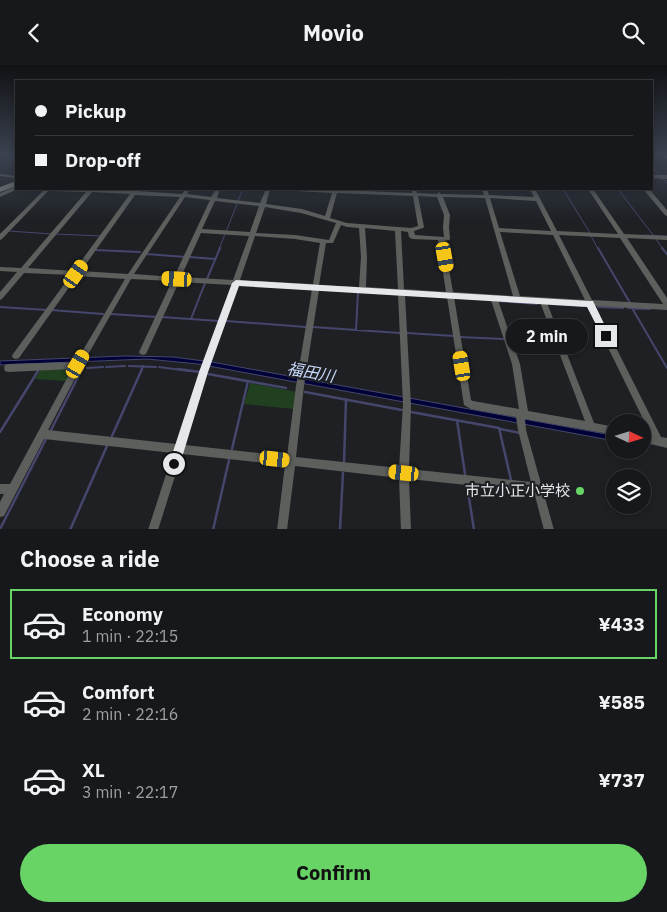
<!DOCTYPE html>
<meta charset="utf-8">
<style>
body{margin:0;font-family:"IBM Plex Sans","Noto Sans JP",sans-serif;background:#232528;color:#f1f3f6;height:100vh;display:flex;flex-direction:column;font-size:19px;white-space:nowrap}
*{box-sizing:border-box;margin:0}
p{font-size:16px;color:#9ea0a3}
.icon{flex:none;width:28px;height:28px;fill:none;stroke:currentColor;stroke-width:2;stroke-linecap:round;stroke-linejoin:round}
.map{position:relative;height:464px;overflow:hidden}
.side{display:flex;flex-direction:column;background:#16181b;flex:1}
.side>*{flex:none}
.top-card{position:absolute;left:15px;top:15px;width:638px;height:110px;border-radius:0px;box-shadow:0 2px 8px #0003,0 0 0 1px #35373a;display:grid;align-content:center;height:110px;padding:0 20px;background:#16181b}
.needle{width:32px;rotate:94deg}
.fabs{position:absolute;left:606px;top:349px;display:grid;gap:10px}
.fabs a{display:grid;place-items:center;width:45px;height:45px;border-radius:50%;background:#16181b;box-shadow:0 2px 8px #0003,0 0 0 1px #35373a;font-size:25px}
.end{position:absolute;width:22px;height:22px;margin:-11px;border:6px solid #e6e7ea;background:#111;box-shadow:0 0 0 2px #111}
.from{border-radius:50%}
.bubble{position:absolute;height:35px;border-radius:18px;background:#16181b;box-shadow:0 2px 8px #0003,0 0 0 1px #35373a;font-size:16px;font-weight:700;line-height:35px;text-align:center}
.car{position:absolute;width:15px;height:30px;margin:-15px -8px;border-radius:6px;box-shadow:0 0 4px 1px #0007;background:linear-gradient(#f5c518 24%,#345 0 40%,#f5c518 0 76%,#345 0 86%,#f5c518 0)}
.top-card b{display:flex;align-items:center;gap:18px;height:48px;font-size:19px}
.top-card b+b{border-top:1px solid #35373a}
.top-card i{width:12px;height:12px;background:#f1f3f6}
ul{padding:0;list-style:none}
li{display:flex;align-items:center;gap:15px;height:70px;margin:0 10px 8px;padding:0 10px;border:2px solid transparent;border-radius:0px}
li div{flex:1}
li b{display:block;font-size:19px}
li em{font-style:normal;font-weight:700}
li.selected{border-color:#67d465}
li>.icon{width:45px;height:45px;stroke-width:1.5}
h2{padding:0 20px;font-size:22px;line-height:60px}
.primary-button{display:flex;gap:10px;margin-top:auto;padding:10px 20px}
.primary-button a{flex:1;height:58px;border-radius:30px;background:#67d465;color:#111;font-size:20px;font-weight:700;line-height:58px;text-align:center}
header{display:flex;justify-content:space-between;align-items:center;height:65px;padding:0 20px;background:#16181b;font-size:22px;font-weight:700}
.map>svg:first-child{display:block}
.green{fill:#214020}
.water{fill:#000136;stroke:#45466c}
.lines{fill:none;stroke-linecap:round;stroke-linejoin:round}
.stream-far2{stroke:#45466c;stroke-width:1}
.stream-far1{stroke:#45466c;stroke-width:2}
.stream{stroke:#45466c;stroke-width:2.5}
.street{fill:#5d5f5d;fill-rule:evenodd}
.secondary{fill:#808380;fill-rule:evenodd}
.route{fill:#e6e7ea}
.poi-dot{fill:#67d465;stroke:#1e2024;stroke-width:2}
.labels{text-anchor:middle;stroke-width:4.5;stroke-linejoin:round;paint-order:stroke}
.near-poi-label{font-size:15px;fill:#e6e7ea;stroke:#1e2024;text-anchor:end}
.near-water-label{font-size:16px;font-style:italic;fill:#c8dafe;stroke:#1e2024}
</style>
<header><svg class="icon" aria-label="back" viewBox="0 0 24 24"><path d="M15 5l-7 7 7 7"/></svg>Movio<svg class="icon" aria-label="search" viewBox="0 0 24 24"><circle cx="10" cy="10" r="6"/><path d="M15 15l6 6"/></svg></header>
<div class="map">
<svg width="667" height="465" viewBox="0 0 667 465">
<rect width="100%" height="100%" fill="#1e2024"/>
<path class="green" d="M73,302l-7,14 -31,-2 7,-11z
M250,318l47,9 -3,17 -50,-5z"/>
<path class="water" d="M125,291l48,1 39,5 394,72 9,2v5l-417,-77 -51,-5 -147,6v-4z"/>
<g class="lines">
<path class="stream-far2" d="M651,101l8,9
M662,113l5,5
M563,124l27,44
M618,124l35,46
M238,136l5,-12
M8,166l45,3
M226,167l11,-28
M56,169l45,2
M644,170l23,1
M591,171l7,13
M656,174l7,10
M219,184l6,-15"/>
<path class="stream-far1" d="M598,183l32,55
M662,183l5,6
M95,185l45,2
M146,189l40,3
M189,192l26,2
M207,214l13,-31
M497,236l40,3
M550,239l35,2
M0,242l47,3
M598,242l25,1
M628,243l22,1
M632,243l35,60
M51,245l52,4
M111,249l46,3
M161,252l58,4
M191,254l14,-36
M226,256l80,6
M313,262l87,6
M356,265l2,-38
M407,268l47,3
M459,272l45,2
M129,301l27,1
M106,302l19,-1
M159,302l30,4
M87,303l16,-1
M82,306l1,-3
M141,306l2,-5"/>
<path class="stream" d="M178,304l22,3
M208,309l78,14
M305,327l97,18
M411,347l88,16 12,52
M457,355l8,54
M500,364l20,4
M51,365l31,-61
M0,367l38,-61
M112,371l30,-67
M232,384l16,-68
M344,397l2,-62
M467,420l7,45
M0,464l46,-90
M70,465l37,-84
M213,465l16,-70
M340,465l3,-57"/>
<path class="street" d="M0,109l16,2v2l-16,-2z
M651,110h16v4l-16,-1z
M16,121v3h2l-18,8v-4z
M45,124h49l38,2 3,-2 2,1v1l45,3 4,-5h4l-3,5 24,3 5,-8h4l-3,9 43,5 6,-14h4l-4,15 36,5 23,7 7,-23 -36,-2 -2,-2 39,1 1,-1h4v1l74,3v-4h4l1,4 20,1 2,-2 2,2 43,1 -2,-6h5l2,6 45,2 -4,-8h5l22,42 61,3 -30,-45h5l31,45 43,2v4l-40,-2 40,60v12l-72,-4 66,131 6,1v10l-25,-6v-9l9,2 -64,-130 -40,-2 47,120 21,4v8l-90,-16 1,11 28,100h-10l-10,-38 -125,-13 2,51h-10l-2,-52 -104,-12 -8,64h-10l8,-65 -103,-11 -24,76h-10l25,-77 -129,-14 -40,77 -4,1v-15l4,-8h-4v-10h10l62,-115 -64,3 -3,-1 -1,-3 1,-3 3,-1 68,-2 49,-83 -48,-3 -58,82 -3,1 -3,-1 -1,-2 1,-2 58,-79 -47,-2 -22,26 -2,1v-8l17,-20 -17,-1v-4l21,1 65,-76 -33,-1 -3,-2 -48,50 -2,1v-6zM92,127l38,2 -56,77 -46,-3zM337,128l76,3 5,30 -7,2 -64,-5 -17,-5zM135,130l45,2 -52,77 -47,-3zM418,131l19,1 7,18 -1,12 1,10 -29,-2 -1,-4 9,-3 1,-1zM185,132l25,3 -36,77 -40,-3zM443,132l42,1 28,98 -60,-4 -9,-51 5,-1 1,-1 -1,-12 1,-12zM490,133l46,3 15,30 -52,-3zM215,136l44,5 -9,26 -48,-3zM265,142l36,6 35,10 -7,17 -34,-5 -39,-2zM341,160l6,2 12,1 2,29 -2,30 -40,-2 7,-42h7zM365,163l30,3 3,58 -32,-2 1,-30zM401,166l7,1 1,5 3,2 26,1 8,52 -42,-3zM500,167l53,3 32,65 -65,-4zM201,168l48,3 -16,44 -52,-3zM559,170l61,3 43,66 -71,-4zM255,171l40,3 25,4 -7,41 -73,-4zM131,214l41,2 -33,71 1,2 3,1 3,-1 33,-72 53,3 -32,87 -24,72 -128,-14 33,-63zM238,220l74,4 -16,97 -9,70 -102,-11 23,-73zM319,225l79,4 5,111 -4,63 -103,-11 8,-71zM405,230l42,2 17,108 7,4 45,8 2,13 13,52 -122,-13 2,-64zM454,232l37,3 21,64 7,45 -46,-8 -2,-1zM498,235l42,2 45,119 -57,-10 -8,-47z
M643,124h6l18,21v6l-2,-1z"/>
<path class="secondary" d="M662,90h5v4z
M16,116v5l-16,6v-5z"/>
</g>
<linearGradient id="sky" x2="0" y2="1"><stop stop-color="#101214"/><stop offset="0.58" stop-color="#3b4250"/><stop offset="1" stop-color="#3b4250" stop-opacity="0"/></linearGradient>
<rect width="667" height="155" fill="url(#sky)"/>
<path class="route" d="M236,215l354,21h3l17,35 -1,2h-6l-16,-31 -348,-21 -31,86 -28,92 -2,4 -4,2 -4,-2 -1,-4 30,-92 33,-89z"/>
<circle class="poi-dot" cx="580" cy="426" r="5"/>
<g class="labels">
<g class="near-poi-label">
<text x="570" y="431">市立小正小学校</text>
</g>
<g class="near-water-label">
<text transform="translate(311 307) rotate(10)" y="6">福田川</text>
</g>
</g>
</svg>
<div class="fabs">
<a><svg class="needle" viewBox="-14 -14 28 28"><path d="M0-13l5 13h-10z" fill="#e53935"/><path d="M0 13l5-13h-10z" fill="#9ea0a3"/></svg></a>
<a><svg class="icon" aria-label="layers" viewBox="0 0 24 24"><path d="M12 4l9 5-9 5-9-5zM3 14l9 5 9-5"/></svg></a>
</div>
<i class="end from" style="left:174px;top:399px"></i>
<i class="end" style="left:606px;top:271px"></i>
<div class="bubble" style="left:506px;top:254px;width:82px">2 min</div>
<i class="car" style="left:445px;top:192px;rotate:170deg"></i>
<i class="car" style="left:76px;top:209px;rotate:35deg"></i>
<i class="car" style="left:177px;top:214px;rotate:273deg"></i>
<i class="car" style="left:78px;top:299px;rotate:30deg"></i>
<i class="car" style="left:462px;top:301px;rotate:351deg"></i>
<i class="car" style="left:275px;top:394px;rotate:96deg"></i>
<i class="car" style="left:404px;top:408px;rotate:276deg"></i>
<div class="top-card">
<b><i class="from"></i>Pickup</b>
<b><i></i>Drop-off</b>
</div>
</div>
<section class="side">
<h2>Choose a ride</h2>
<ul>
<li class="selected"><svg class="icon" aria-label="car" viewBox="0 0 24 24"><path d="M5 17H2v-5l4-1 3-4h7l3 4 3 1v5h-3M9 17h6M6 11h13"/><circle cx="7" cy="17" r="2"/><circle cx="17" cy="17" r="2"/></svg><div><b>Economy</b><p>1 min · 22:15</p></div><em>¥433</em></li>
<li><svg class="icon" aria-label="car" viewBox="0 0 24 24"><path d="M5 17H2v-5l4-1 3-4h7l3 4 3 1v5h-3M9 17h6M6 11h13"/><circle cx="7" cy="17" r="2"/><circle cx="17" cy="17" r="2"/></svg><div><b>Comfort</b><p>2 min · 22:16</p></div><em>¥585</em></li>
<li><svg class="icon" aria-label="car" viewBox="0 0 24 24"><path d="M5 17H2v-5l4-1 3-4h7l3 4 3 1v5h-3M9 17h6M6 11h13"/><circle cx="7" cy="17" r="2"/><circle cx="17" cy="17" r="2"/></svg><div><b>XL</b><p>3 min · 22:17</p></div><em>¥737</em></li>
</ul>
<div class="primary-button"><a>Confirm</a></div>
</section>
